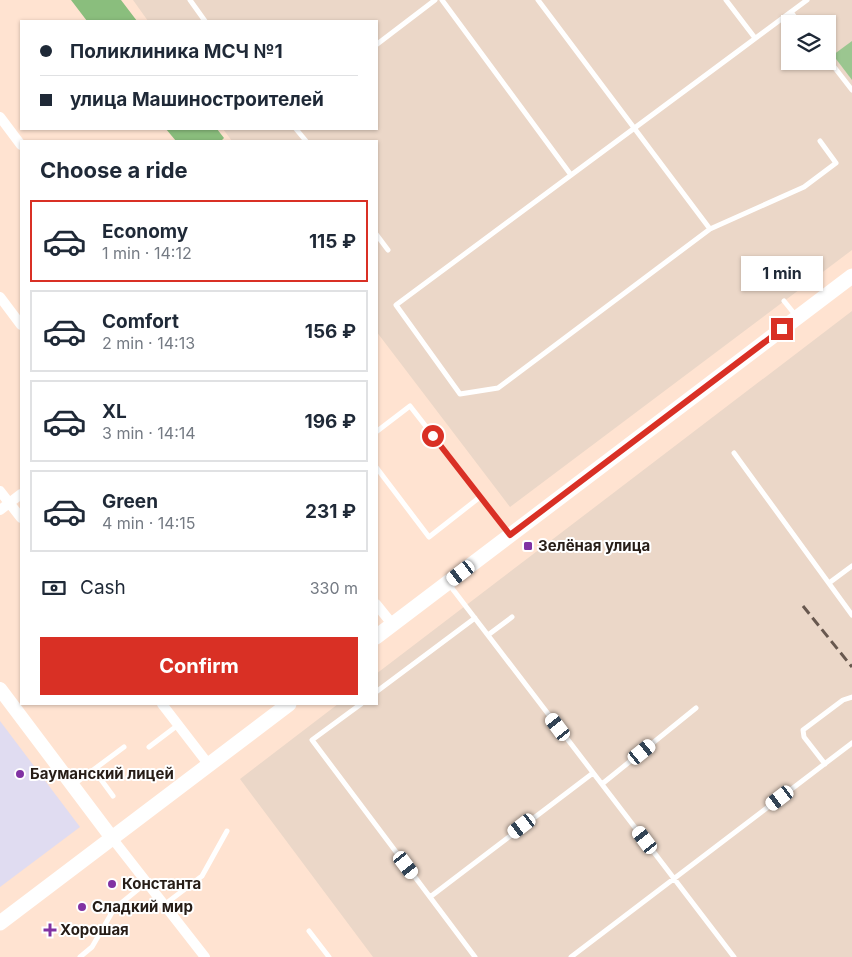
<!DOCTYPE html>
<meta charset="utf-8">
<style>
body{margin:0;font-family:Inter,sans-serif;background:#f2f2f3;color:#1f2937;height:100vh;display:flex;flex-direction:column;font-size:19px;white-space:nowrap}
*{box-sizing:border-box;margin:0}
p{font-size:16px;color:#747a83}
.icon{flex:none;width:28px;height:28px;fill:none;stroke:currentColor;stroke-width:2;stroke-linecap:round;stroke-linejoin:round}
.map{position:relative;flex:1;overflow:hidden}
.sheet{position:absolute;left:20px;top:140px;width:358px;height:565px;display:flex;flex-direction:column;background:#fff;border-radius:0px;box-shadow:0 1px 4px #0004}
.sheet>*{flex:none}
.guide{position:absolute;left:20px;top:20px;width:358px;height:110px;border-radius:0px;box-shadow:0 1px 4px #0004;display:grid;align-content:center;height:110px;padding:0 20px;background:#fff}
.tools{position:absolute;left:781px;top:15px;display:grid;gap:10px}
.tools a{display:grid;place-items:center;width:55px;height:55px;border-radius:0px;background:#fff;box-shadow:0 1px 4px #0004;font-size:25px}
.end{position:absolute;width:22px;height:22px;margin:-11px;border:6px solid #d93025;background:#fff;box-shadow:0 0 0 2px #fff}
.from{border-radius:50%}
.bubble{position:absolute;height:35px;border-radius:0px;background:#fff;box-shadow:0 1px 4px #0004;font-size:16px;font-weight:700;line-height:35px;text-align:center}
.car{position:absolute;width:15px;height:30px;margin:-15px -8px;border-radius:6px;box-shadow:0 0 4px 1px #0007;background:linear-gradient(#fff 24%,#345 0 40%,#fff 0 76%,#345 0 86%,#fff 0)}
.guide b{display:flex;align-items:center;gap:18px;height:48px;font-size:19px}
.guide b+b{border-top:1px solid #e0e1e3}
.guide i{width:12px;height:12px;background:#1f2937}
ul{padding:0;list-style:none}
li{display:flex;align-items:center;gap:15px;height:82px;margin:0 10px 8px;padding:0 10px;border:2px solid #e0e1e3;border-radius:0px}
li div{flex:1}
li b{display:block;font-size:19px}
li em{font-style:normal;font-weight:700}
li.on{border-color:#d93025}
li>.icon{width:45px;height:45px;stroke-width:1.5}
h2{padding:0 20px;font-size:22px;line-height:60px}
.pay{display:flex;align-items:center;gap:12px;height:55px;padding:0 20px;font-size:19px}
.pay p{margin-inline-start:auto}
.button{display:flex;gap:10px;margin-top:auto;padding:10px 20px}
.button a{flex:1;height:58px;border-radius:0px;background:#d93025;color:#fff;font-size:20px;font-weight:700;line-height:58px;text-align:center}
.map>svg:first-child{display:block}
.industrial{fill:#ebd7c8;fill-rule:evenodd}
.education{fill:#e0dcf1}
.green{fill:#9bc690}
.forest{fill:#8abe7d}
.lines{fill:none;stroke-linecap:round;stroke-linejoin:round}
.service{stroke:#fff;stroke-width:5}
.minor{stroke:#fff;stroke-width:10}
.tertiary{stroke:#fff;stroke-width:14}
.secondary{stroke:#fff;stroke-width:15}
.rail{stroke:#68584f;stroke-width:3;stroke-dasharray:10 5;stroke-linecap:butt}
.route{stroke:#d93025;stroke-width:6}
.poi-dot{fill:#8132a3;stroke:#fff;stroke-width:2}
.labels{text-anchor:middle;stroke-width:4;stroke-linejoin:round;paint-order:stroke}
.poi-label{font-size:15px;font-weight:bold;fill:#271d17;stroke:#fff;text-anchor:start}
</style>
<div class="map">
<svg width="852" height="957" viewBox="0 0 852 957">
<rect width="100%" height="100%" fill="#ffe3d1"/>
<path class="industrial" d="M133,0h719v250l-342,257 -134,-176v-190h-144l-9,-12h153v-108h-228zM790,24h38v37h-38z
M852,311v646h-479l-133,-178 98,-75h38v-30z"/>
<path class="education" d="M0,721l80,106 -80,60z"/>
<path class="green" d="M852,41v39l-19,-25z"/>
<path class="forest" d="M71,0h50l16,21h-50z
M166,129h51l7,9 -3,3h-45z"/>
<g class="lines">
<path class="service" d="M190,0l15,21
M442,0l129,175
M538,0l172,229 -212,159 -38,6 -64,-89c136,-102 274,-203 411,-305
M726,0l29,38
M791,12l9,12
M376,45l59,-45
M828,59l24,31
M296,129l10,12
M710,229l94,-42 32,-24 -16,-22
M376,234l12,16
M784,301l13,16
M376,432l34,-26 99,127
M734,453l118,162
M376,467l53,70 51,-40
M448,583l286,374
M829,583l23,-17
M488,635l24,-18
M376,692l99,-74
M361,704l-49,36 163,217
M149,747l29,-22
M825,764l-21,-27 -1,-7 40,-30 9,-3
M94,770l19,26
M602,784l94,-76
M73,785l51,-38
M430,897l163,-124
M164,905l38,-29 25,-45
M309,931l20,26
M80,957l12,-10 22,-38 33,-27
M571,957l281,-214"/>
<path class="minor" d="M0,117l21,28
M0,297l21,28
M0,491l21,27
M0,510l21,-16
M376,604l17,21
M162,704l47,61
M112,838l93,119"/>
<path class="tertiary" d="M0,689l112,149"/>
<path class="secondary" d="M376,637l476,-361
M0,923l289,-219"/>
<path class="rail" d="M803,606l49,61"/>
</g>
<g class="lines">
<path class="route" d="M433,436l77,99 272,-206"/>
</g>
<g class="poi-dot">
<rect x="523" y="541" width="10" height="10" rx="2.5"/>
<circle cx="20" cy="774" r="5"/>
<circle cx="112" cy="884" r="5"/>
<circle cx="82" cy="907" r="5"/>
<path d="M47.5 922.5h5v5h5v5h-5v5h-5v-5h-5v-5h5z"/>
</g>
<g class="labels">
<g class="poi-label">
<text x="538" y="551">Зелёная улица</text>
<text x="30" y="779">Бауманский лицей</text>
<text x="122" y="889">Константа</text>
<text x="92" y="912">Сладкий мир</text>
<text x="60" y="935">Хорошая</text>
</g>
</g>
</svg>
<div class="tools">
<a><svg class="icon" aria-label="layers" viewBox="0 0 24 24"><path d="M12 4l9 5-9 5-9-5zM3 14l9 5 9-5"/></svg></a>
</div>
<i class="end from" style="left:433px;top:436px"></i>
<i class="end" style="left:782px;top:329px"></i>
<div class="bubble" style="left:741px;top:256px;width:82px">1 min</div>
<i class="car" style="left:461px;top:573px;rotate:233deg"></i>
<i class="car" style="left:558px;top:727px;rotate:323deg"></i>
<i class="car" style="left:642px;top:752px;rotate:51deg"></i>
<i class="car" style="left:780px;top:798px;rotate:233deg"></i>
<i class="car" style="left:522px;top:826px;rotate:233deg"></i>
<i class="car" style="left:645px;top:840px;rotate:323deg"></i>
<i class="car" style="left:406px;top:865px;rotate:143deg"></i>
<div class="guide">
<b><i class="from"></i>Поликлиника МСЧ №1</b>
<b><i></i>улица Машиностроителей</b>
</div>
<section class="sheet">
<h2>Choose a ride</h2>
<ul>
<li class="on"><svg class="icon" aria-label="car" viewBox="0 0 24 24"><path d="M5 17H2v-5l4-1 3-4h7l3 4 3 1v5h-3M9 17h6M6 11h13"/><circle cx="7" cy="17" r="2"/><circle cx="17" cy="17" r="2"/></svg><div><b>Economy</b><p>1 min · 14:12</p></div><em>115 ₽</em></li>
<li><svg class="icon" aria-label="car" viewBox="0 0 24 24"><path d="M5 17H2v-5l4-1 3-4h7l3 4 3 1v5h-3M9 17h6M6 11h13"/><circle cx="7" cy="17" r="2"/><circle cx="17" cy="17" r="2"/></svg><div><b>Comfort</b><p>2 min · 14:13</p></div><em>156 ₽</em></li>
<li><svg class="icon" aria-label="car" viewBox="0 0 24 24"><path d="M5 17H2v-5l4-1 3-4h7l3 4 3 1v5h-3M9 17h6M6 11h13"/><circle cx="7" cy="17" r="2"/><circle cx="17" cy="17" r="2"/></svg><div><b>XL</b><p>3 min · 14:14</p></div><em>196 ₽</em></li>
<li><svg class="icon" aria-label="car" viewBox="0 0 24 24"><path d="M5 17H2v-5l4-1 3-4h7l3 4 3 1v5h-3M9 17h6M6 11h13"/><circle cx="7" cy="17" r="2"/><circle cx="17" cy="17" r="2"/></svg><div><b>Green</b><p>4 min · 14:15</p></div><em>231 ₽</em></li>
</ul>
<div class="pay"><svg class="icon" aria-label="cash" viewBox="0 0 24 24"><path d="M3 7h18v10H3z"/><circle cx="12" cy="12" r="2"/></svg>Cash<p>330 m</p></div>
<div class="button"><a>Confirm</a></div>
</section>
</div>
